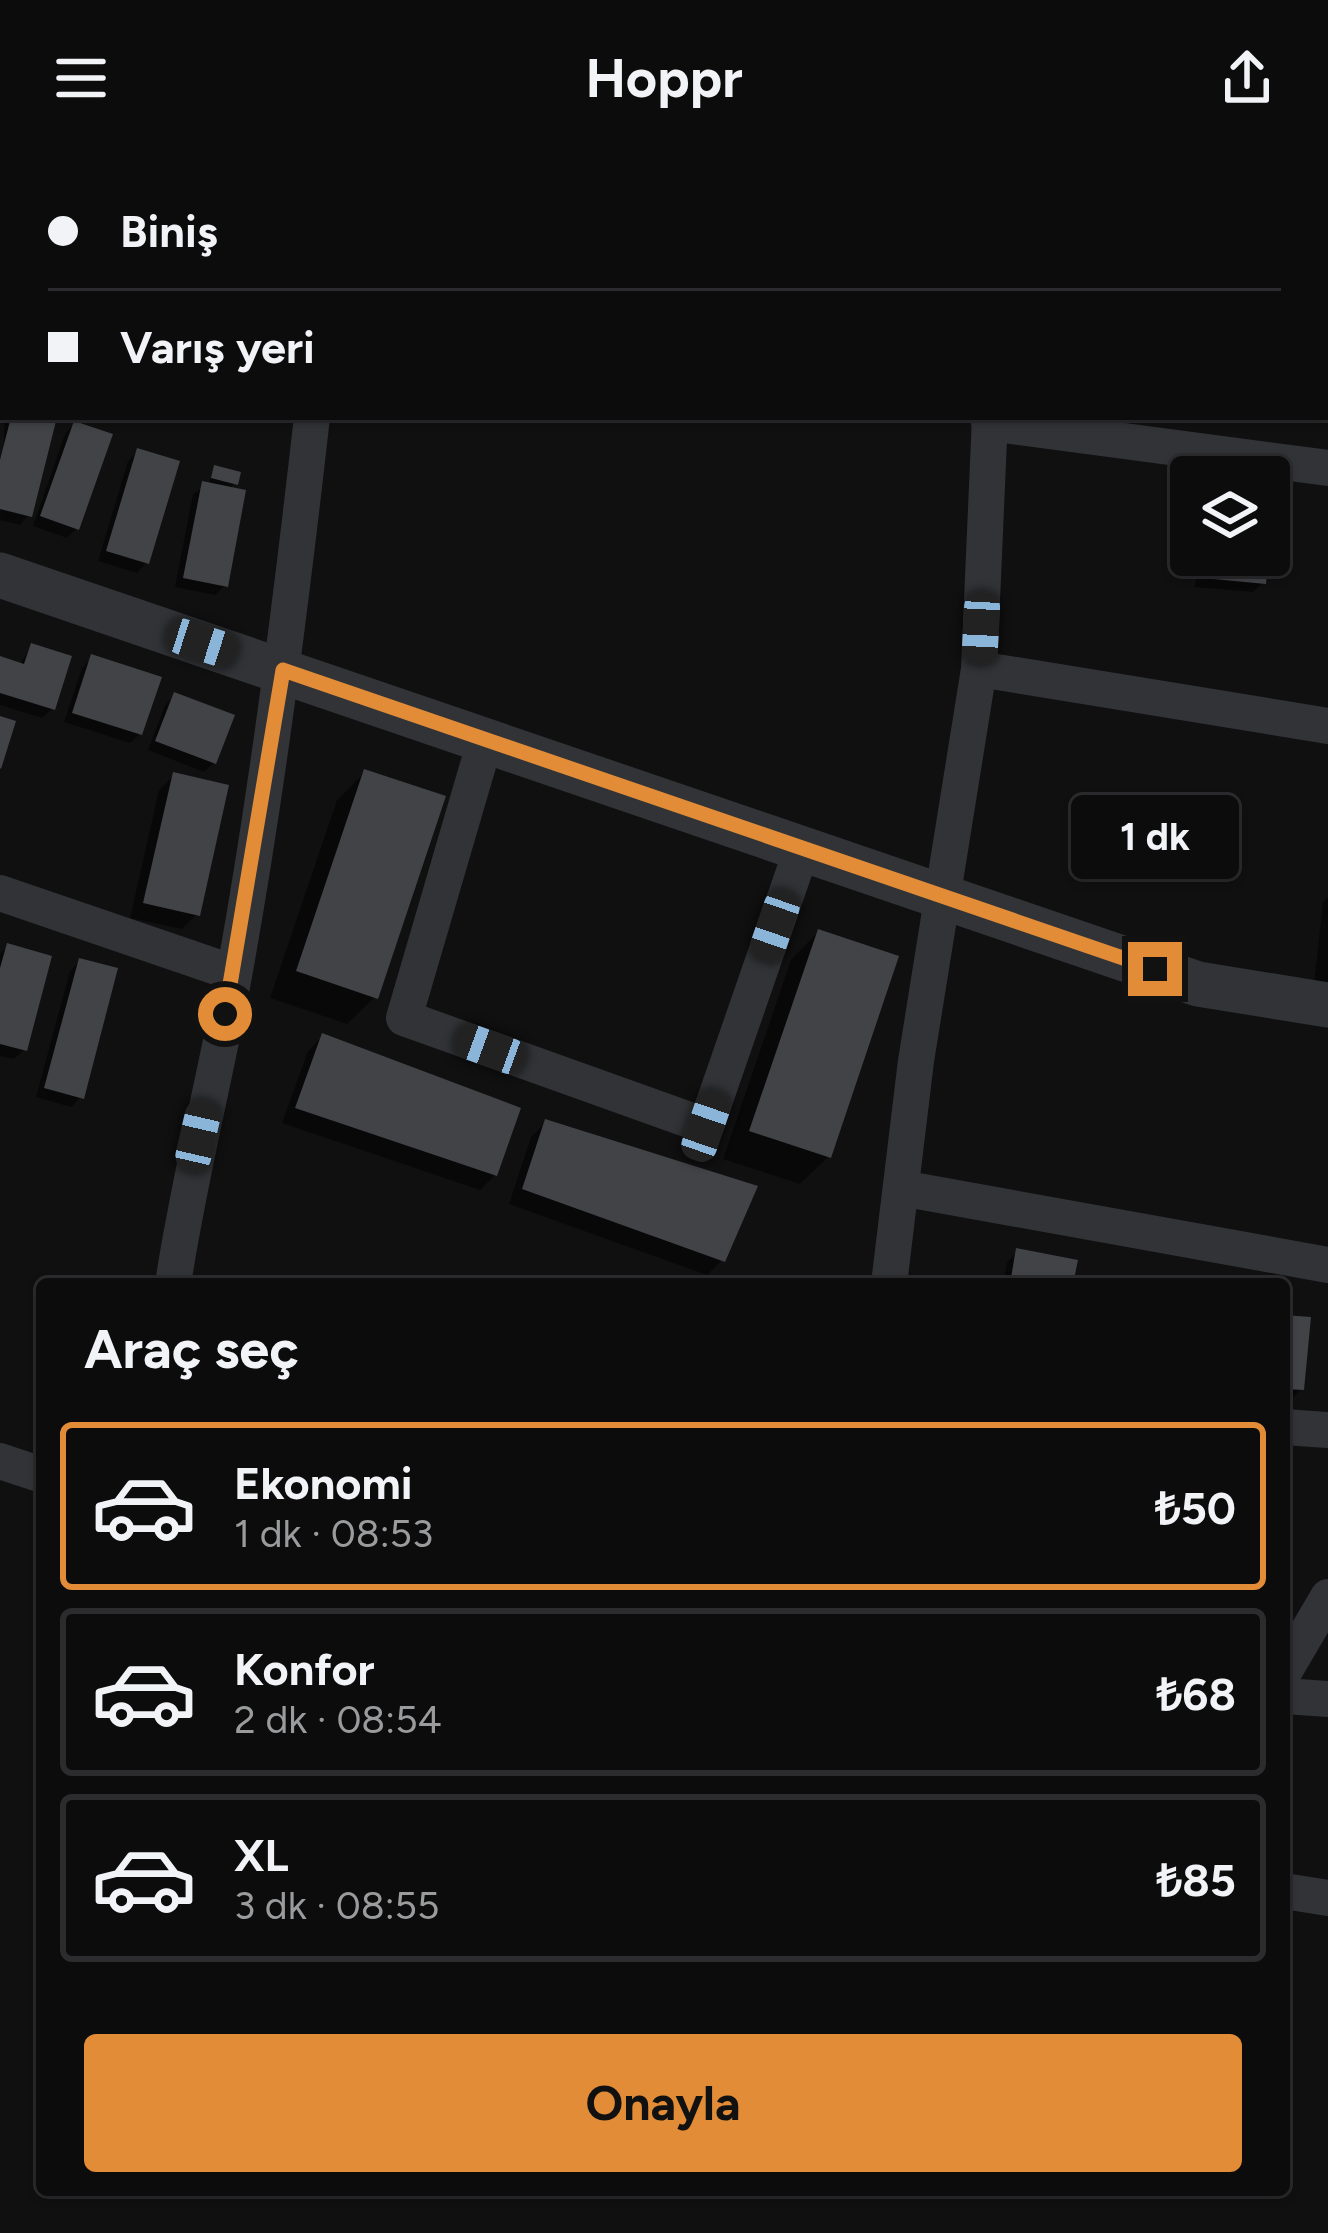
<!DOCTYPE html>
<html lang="tr">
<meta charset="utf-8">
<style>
body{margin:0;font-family:Figtree,sans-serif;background:#151516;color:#f1f3f6;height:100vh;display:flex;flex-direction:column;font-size:45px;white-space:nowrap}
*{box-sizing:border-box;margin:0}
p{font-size:39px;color:#9a9b9d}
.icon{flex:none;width:66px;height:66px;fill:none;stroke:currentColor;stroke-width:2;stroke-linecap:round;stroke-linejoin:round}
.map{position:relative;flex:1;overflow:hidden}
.sheet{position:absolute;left:36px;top:1122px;width:1254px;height:918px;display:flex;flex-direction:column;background:#0c0c0d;border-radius:12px;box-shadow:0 3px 9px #0004,0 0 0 3px #2c2c2e}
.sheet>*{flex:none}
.banner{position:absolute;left:0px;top:0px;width:1329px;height:264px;box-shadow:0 3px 9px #0004,0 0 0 3px #2c2c2e;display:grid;align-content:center;height:264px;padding:0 48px;background:#0c0c0d}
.controls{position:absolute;left:1170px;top:300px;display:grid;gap:24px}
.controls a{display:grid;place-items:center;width:120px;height:120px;border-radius:12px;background:#0c0c0d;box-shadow:0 3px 9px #0004,0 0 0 3px #2c2c2e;font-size:60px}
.end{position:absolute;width:54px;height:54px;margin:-27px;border:15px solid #e28c37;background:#111;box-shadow:0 0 0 6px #111}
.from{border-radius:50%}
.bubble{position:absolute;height:84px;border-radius:12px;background:#0c0c0d;box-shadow:0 3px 9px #0004,0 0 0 3px #2c2c2e;font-size:39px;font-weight:700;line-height:84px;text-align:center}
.car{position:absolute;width:36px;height:72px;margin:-36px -18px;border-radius:15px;box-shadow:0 0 9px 3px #0007;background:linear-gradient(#222 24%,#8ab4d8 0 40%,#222 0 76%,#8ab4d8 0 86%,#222 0)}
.banner b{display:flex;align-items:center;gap:42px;height:114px;font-size:45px}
.banner b+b{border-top:3px solid #2c2c2e}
.banner i{width:30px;height:30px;background:#f1f3f6}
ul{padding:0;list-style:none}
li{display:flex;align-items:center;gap:36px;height:168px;margin:0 24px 18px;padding:0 24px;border:6px solid #2c2c2e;border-radius:12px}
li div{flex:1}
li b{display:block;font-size:45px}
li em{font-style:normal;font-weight:700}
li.active{border-color:#e28c37}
li>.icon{width:108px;height:108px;stroke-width:1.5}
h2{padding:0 48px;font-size:54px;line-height:144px}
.primary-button{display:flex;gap:24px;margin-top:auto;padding:24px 48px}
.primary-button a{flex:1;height:138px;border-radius:12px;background:#e28c37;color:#111;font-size:48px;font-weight:700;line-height:138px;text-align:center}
header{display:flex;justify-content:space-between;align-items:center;height:156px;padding:0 48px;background:#0c0c0d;font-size:54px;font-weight:700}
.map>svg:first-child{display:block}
.shadow{fill:#0007}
.building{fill:#414347}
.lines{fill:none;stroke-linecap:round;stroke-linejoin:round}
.minor{stroke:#313336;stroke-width:36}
.tertiary{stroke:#313336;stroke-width:45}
.route{stroke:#e28c37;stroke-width:15}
</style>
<header><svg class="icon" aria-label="menu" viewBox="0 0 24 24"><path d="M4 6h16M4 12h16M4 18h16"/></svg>Hoppr<svg class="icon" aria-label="share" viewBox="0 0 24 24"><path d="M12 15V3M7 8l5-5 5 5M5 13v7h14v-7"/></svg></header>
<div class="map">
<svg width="1328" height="2077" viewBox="0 0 1328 2077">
<rect width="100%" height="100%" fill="#101011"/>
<path class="shadow" d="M1275,0h53v13l-2,-10z
M5,261h49l-25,98 -9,10 -20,-5z
M75,268l2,104 -10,10 -34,-12 32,-92z
M138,295l8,112 -9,10 -39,-12 30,-100z
M215,312l20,15 -6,6 -4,96 -10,10 -40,-8 18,-93 15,-9z
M1198,399h67l-2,28 -10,9 -58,-5z
M32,491l20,62 -10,9 -42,-13v-46l19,6z
M92,502l48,76 -10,9 -66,-21 18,-54z
M175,539l39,68 -10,9 -56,-22 17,-45z
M365,616l10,225 -28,27 -77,-26 67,-198z
M174,619l23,139 -15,15 -52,-11 29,-128z
M1328,741v89l-14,-2 9,-82z
M818,776l10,225 -28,27 -77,-25 68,-199z
M8,790l16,104 -10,9 -14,-3v-102z
M80,805l1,136 -10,10 -35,-10 34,-126z
M323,880l172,139 -15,15 -198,-67 26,-72z
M546,966l176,138 -15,15 -198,-71 22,-67z
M1017,1096l53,32h-67l4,-22z
M1284,1162l17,71 -10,10 -7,-1z"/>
<path class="building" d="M11,261h46l-25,100 -32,-8v-49z
M74,265l39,13 -34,96 -39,-14z
M137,292l43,13 -31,103 -43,-13z
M214,309l27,7 -3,13 -27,-7z
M202,325l44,9 -18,97 -45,-9z
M1205,399h63l-2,29 -63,-6z
M31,487l41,13 -17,54 -55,-17v-37l24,8z
M91,498l71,23 -20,58 -70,-22z
M174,536l61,23 -19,49 -61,-23z
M0,560l16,5 -15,48 -1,-1z
M364,613l82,27 -68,203 -82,-28z
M173,616l56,13 -29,131 -57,-13z
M818,773l81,27 -68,202 -82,-27z
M7,787l45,13 -25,95 -27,-7v-76z
M79,802l39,10 -34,131 -40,-11z
M322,877l199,75 -24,68 -202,-68z
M545,963l213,67 -33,76 -203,-73z
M1016,1092l62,12 -5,24h-63z
M1100,1122l34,3v3h-34z
M1284,1159l27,2 -7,73 -20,-1z"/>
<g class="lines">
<path class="minor" d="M949,0h5
M1035,0l18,3
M341,3v-3
M1006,3v-3
M1326,47h2
M989,267l339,45
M979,513l349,57
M486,582l-82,280 302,108 97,-280
M0,737l234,80
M901,1032l427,77
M173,1128c16,-106 43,-209 62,-314 33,-184 56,-368 77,-553
M889,1128l27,-223 63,-392 11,-252
M1284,1271l44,3
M0,1305l42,14
M1284,1516l44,-75
M1284,1540l44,3
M1284,1735l44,7"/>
<path class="tertiary" d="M0,419l1198,409 130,21"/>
</g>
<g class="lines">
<path class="route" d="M225,858l58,-344 872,299"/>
</g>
</svg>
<div class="controls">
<a><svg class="icon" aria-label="layers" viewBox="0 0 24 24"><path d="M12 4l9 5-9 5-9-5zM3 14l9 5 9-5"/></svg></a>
</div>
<i class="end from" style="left:225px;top:858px"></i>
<i class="end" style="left:1155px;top:813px"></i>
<div class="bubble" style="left:1071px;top:639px;width:168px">1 dk</div>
<i class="car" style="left:981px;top:472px;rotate:183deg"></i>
<i class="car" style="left:202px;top:487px;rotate:108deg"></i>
<i class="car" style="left:775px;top:770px;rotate:199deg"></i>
<i class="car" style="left:490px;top:893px;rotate:290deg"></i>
<i class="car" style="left:706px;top:970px;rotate:19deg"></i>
<i class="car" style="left:198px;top:980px;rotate:13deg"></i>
<div class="banner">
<b><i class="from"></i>Biniş</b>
<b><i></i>Varış yeri</b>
</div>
<section class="sheet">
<h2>Araç seç</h2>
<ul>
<li class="active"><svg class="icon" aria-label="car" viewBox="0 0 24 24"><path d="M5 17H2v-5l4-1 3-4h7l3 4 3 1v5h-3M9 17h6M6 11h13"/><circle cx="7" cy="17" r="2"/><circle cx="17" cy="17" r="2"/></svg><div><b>Ekonomi</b><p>1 dk · 08:53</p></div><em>₺50</em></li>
<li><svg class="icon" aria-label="car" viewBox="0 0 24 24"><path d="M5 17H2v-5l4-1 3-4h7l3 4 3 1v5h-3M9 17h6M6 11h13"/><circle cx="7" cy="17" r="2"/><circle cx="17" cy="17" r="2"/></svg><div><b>Konfor</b><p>2 dk · 08:54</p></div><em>₺68</em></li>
<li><svg class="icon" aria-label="car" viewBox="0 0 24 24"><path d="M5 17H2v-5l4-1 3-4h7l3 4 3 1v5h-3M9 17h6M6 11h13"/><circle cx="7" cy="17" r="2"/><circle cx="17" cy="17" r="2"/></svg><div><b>XL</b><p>3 dk · 08:55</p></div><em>₺85</em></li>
</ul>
<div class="primary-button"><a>Onayla</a></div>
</section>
</div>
